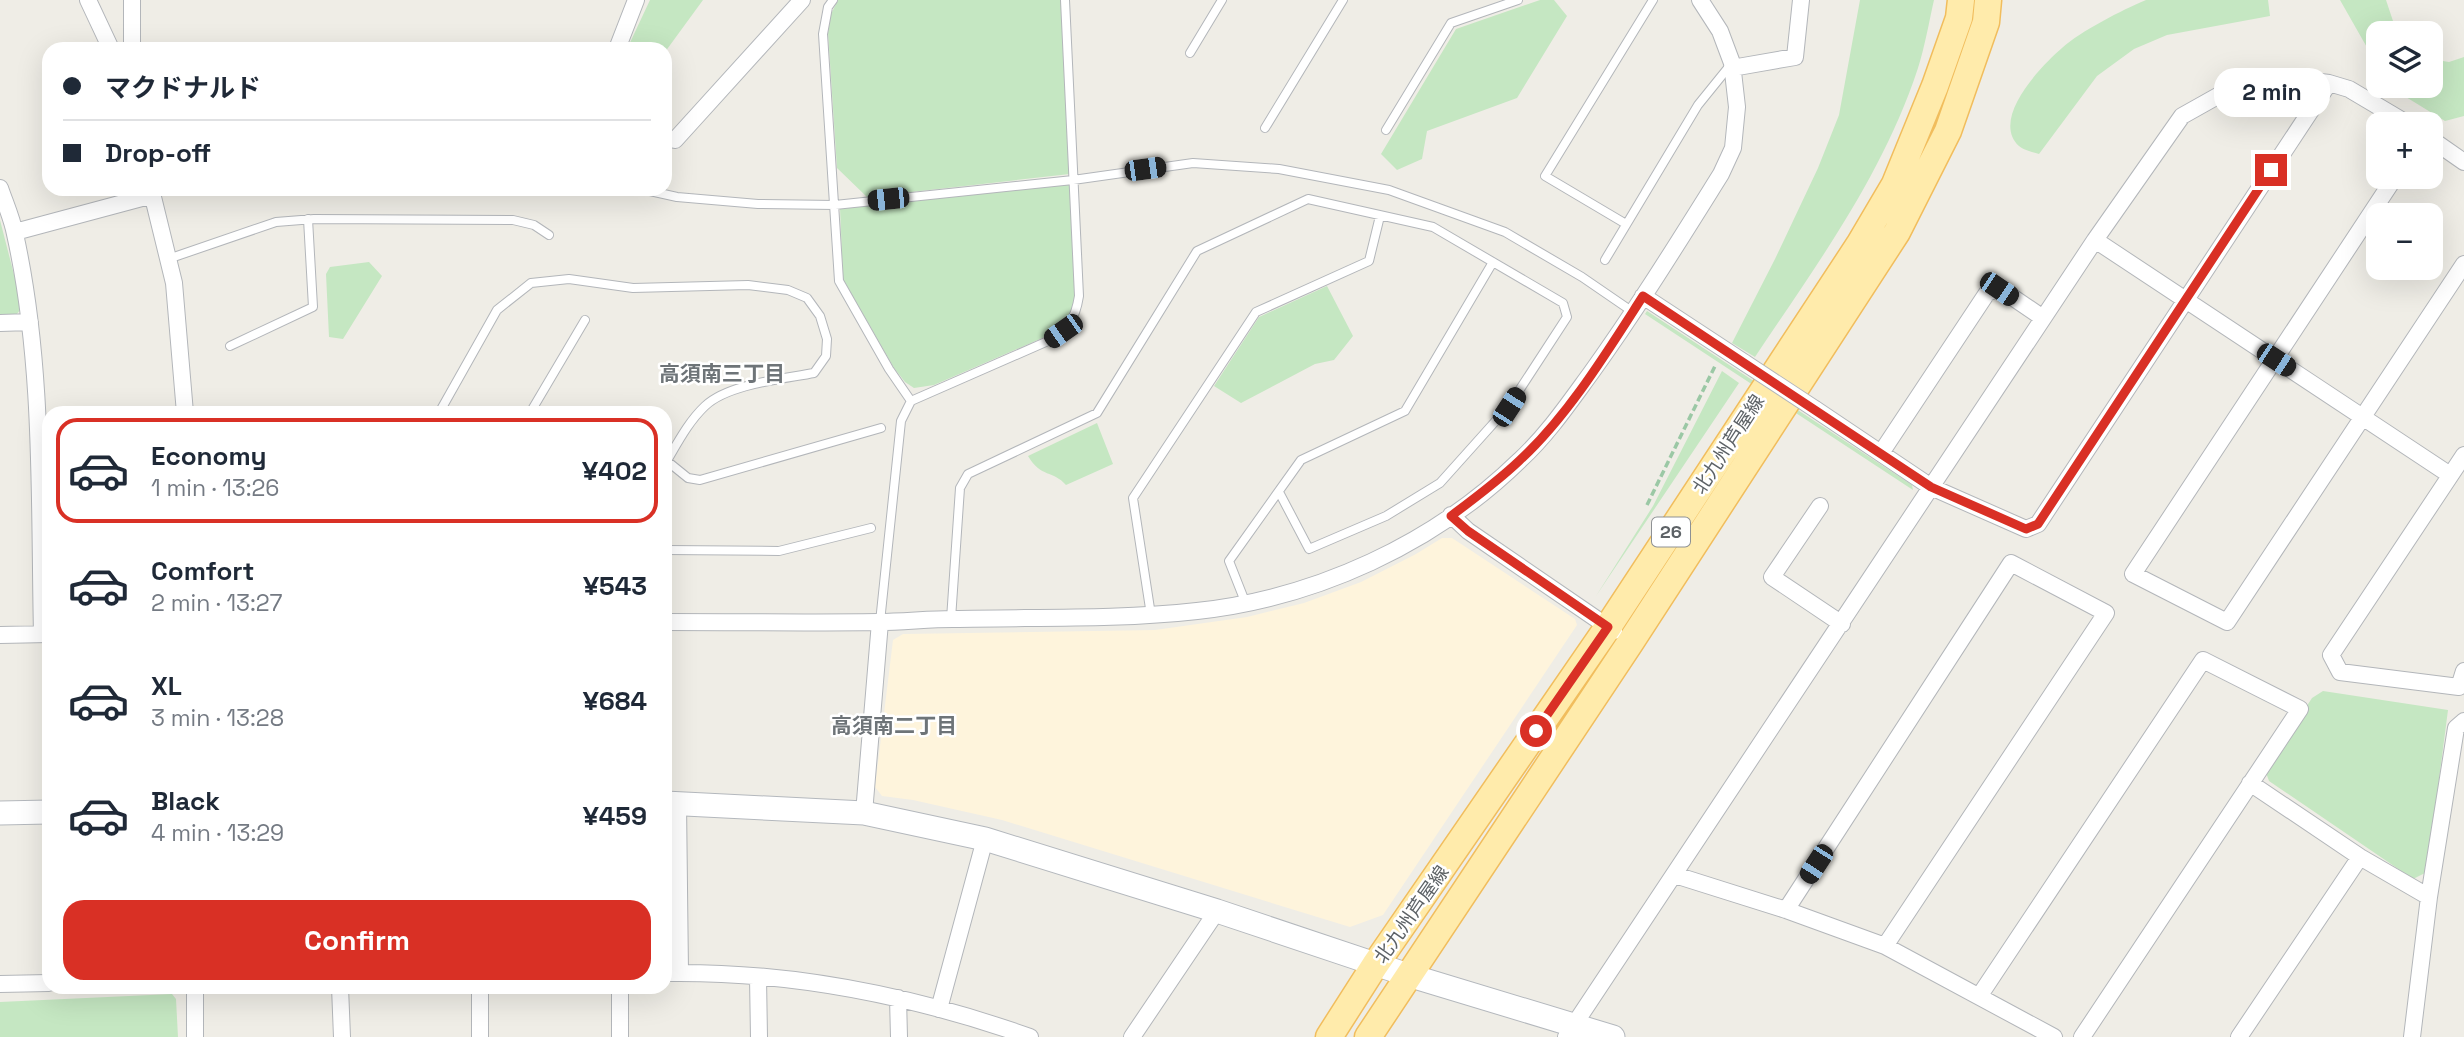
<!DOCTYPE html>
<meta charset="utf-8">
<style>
body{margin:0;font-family:"Space Grotesk","Noto Sans JP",sans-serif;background:#f2f2f3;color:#1f2937;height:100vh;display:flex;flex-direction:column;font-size:26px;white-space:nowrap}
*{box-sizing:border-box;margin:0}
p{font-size:23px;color:#747a83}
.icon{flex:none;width:38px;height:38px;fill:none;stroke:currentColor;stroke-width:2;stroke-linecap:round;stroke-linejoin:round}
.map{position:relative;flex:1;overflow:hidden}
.side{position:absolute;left:42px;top:406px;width:630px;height:588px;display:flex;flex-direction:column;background:#fff;border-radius:21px;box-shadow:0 7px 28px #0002}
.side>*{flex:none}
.guide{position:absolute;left:42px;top:42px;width:630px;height:154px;border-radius:21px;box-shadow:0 7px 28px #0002;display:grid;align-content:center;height:154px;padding:0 21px;background:#fff}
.buttons{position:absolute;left:2366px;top:21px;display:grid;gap:14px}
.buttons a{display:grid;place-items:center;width:77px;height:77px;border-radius:14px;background:#fff;box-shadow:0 7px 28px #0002;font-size:35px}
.end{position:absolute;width:32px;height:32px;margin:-16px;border:9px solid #d93025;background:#fff;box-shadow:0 0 0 4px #fff}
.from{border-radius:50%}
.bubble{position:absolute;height:49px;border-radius:21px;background:#fff;box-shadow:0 7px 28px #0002;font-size:23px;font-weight:700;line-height:49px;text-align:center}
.car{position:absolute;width:21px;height:42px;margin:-21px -10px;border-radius:9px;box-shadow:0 0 5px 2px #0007;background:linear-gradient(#222 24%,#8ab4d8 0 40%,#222 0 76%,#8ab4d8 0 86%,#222 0)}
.guide b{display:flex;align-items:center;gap:24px;height:66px;font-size:26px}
.guide b+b{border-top:2px solid #e0e1e3}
.guide i{width:18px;height:18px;background:#1f2937}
ul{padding:12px 0 0;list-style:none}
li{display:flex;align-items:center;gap:21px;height:105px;margin:0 14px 10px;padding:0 7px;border:4px solid transparent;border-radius:21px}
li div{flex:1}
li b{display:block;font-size:26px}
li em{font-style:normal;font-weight:700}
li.selected{border-color:#d93025}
li>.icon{width:63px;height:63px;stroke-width:1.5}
.button{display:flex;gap:14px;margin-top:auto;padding:14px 21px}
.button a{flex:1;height:80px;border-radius:21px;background:#d93025;color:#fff;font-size:28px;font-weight:700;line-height:80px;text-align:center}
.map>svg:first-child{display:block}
.commercial{fill:#fef4dc}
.green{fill:#c5e7c2}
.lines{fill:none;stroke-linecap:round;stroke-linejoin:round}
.lane-casing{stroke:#b3b6ba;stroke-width:10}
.street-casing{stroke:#b3b6ba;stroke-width:18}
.secondary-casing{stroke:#b4b8bd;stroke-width:25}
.primary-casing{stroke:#f1bd5d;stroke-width:29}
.path{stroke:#9bc8a5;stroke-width:3.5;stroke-dasharray:7 3.5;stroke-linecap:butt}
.lane{stroke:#fff;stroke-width:8}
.street{stroke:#fff;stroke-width:16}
.secondary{stroke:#fff;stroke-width:23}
.primary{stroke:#ffebab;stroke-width:26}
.street-bridge-casing{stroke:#b3b6ba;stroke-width:18;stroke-linecap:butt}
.street-bridge{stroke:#fff;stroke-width:16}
.route{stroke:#d93025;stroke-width:9}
.labels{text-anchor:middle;stroke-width:5;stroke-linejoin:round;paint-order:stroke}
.shield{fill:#fff;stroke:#8e9194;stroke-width:2}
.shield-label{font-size:18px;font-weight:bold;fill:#5d6266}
.street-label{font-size:19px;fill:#5d6266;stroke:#fff}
.neighbourhood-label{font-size:21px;font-weight:bold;fill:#6e7478;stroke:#fff}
</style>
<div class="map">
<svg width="2464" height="1037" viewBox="0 0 2464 1037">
<rect width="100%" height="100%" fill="#efede6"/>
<path class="commercial" d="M1442,538h10l123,81 2,6 -194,290 -33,12 -348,-107 -89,-20 -31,-4 -7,-9 18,-147 10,-6 252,-4 92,-13 57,-14 57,-21 55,-28z"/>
<path class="green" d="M650,0h53l-38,52v-3h-38z
M838,0h223l9,174 -203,23 -30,-29 -9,-135 3,-19z
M1540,0h14l13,16 -50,82 -90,33 -5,28 -25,11 -16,-16 75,-125z
M1860,0h74c-5,22 -9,46 -16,68 -35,107 -101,196 -163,289l-23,-14 43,-84 43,-91 21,-53z
M2146,0h122l2,16 -103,19 -33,14 -37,27 -58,78c-6,-2 -16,-4 -20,-8 -29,-27 22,-80 43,-98 19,-17 60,-38 84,-48z
M2340,0h46l8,24 6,9h-22v47l-4,-3 3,-12z
M2464,57v59l-19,5 -57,-35h43v-27l18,3z
M1070,183l5,112 -4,20 -9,10 -15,11 -113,49 -20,3 -9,-6 -11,-14 -51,-89 -3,-71z
M0,220l20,78 1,11 -5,6h-16z
M369,262l13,14 -39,63 -14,-2 -3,-63 4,-7z
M1327,286l26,50 -19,24 -19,4 -74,39 -27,-17 45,-69z
M1647,311l265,174 1,5 -268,-176z
M1722,371l17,12 -143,213 57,-90z
M1097,423l16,41 -47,21c-13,-15 -25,-7 -38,-29z
M2323,691l125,19 -21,162 -14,7 -144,-98 -4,-11 47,-72z
M172,994l4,5 2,38h-178v-35z"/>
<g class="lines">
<g class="lane-casing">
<path id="lane" d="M833,0l-5,7 -5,27 16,247 50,88 22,32
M1190,53l32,-53
M1265,128l78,-128
M1386,130l65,-107 67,-23
M641,189l36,8 81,7 77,1 238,-25 120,-17 86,6 110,21 116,42 77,45 51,35
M1626,224l-81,-48 108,-176
M168,259l108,-37 38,-3 199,1 21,5 15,10
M1605,260l93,-155 34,-42
M230,346l83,-39 -5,-88
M439,413l58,-103 34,-27 38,-4 64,9 115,-3 40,5 19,8 13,18 7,23 -1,17 -12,17c-31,6 -86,11 -109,33 -17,16 -28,38 -40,58
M530,413l55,-93
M667,461l21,17 12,2 181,-52
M665,550l114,1 92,-23
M1246,604l-17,-43 72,-101 104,-49 88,-149
M1151,615l-18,-117 123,-186 113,-51 11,-45
M951,619l9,-131 8,-14 129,-61 100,-162 111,-52 125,28 130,76 4,14 -58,89 -69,77 -54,33 -77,33 -30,-57
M880,622l21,-201 10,-20 137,-60c21,-15 27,-20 31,-45l-14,-296"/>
</g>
<g class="street-casing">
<path id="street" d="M88,0l23,49
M132,0v49
M617,49l19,-49
M1732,68l63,-11 6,-57
M2431,139l33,23
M675,140l127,-140
M2395,177l-262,397 94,48 237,-358
M0,188c5,15 12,30 15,46 29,131 24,267 27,400
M151,189l23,94 11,130
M15,232l138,-37
M2095,240l355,235
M1643,296l102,67
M0,323l30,-1
M1815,409l116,78 95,42 12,-5 291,-441
M1881,453l106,-160 12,-5 44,30
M2464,455l-133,200 9,17 119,15 5,-16
M1820,506l-48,71 70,47
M1451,515l17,16 146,100
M665,622c71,0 142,1 213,0 25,0 50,-3 75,-3 81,-2 163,1 244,-8 119,-13 237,-67 323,-151 28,-26 49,-57 71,-87 46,-64 88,-132 130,-199l12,-26 4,-41 -5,-44 -12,-32 -20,-31
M0,635l49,-1
M2250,783l110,74 69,40
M678,803l2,169
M864,813l16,-191
M1675,875l111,35 99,36 169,91
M1786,910l225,-347 95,50 -221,333
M665,973c124,-2 249,23 365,64
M758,978l1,59
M0,984l49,-1
M340,987l2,50
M480,987v50
M620,987v50
M1980,995l223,-335 97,49 -218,328
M898,998l1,39
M939,1009l46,-170
M195,1037v-50
M1132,1037l85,-126
M1566,1037l529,-797 87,-124 41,-23 36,-12 37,-2 33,4 20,6 59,35
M2239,1037l121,-180
M2412,1037l17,-140 27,-169 8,-7"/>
</g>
<g class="secondary-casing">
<path id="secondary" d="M665,803l199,10 121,26 232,72 191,64 205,62
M0,813l49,-1"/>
</g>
<g class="primary-casing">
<path id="primary" d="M1329,1037l46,-72 233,-338 251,-382 36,-61 40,-98 24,-68 2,-18
M1368,1037l262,-394 267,-411 51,-101 38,-109 2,-22"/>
</g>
<path class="path" d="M1647,505l69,-141"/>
<use href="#lane" class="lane"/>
<use href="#street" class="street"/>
<use href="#secondary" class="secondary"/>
<use href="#primary" class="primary"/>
<g class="street-bridge-casing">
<path id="street-bridge" d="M1745,363l70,46"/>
</g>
<use href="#street-bridge" class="street-bridge"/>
</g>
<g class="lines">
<path class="route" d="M1536,731l72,-104 -140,-96 -17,-15c24,-18 47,-35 68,-55 49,-45 88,-109 124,-165l288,191 95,42 12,-5 233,-354"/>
</g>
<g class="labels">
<rect class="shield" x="1652" y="517.5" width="38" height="29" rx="5"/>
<g class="shield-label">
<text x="1671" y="538">26</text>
</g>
<g class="street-label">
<text transform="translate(1728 444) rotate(-57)" y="7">北九州芦屋線</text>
<text transform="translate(1411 914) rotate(-55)" y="7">北九州芦屋線</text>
</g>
<g class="neighbourhood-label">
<text x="722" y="381">高須南三丁目</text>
<text x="894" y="733">高須南二丁目</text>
</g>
</g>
</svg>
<div class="buttons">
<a><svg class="icon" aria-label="layers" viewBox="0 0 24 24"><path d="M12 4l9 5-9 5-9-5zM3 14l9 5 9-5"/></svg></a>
<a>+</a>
<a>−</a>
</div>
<i class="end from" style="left:1536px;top:731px"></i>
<i class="end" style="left:2271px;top:170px"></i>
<div class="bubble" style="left:2214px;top:68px;width:116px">2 min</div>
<i class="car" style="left:1145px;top:169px;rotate:82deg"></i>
<i class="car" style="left:888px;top:199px;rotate:264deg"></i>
<i class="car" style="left:1999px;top:289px;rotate:124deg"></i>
<i class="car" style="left:1063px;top:331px;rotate:235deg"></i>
<i class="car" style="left:2276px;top:360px;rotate:123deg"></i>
<i class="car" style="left:1509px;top:407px;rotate:33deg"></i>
<i class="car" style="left:1816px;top:864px;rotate:213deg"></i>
<div class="guide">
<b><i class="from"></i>マクドナルド</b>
<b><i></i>Drop-off</b>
</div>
<section class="side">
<ul>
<li class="selected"><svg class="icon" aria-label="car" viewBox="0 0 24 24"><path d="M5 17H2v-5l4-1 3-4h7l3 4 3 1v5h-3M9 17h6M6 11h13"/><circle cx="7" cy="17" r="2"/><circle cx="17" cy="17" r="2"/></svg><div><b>Economy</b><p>1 min · 13:26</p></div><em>¥402</em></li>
<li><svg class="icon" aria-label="car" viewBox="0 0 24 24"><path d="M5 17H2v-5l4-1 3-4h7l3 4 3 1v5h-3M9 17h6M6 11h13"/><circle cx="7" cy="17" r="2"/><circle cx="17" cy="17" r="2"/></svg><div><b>Comfort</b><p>2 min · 13:27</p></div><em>¥543</em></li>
<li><svg class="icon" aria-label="car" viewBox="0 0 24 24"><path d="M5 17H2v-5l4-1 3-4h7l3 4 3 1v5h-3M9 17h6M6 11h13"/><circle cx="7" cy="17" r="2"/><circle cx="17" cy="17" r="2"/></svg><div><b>XL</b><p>3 min · 13:28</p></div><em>¥684</em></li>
<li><svg class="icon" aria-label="car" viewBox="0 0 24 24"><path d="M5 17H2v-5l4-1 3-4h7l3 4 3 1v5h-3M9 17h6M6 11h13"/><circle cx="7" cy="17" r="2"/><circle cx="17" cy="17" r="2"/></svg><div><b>Black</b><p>4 min · 13:29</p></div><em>¥459</em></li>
</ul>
<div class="button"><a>Confirm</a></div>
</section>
</div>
